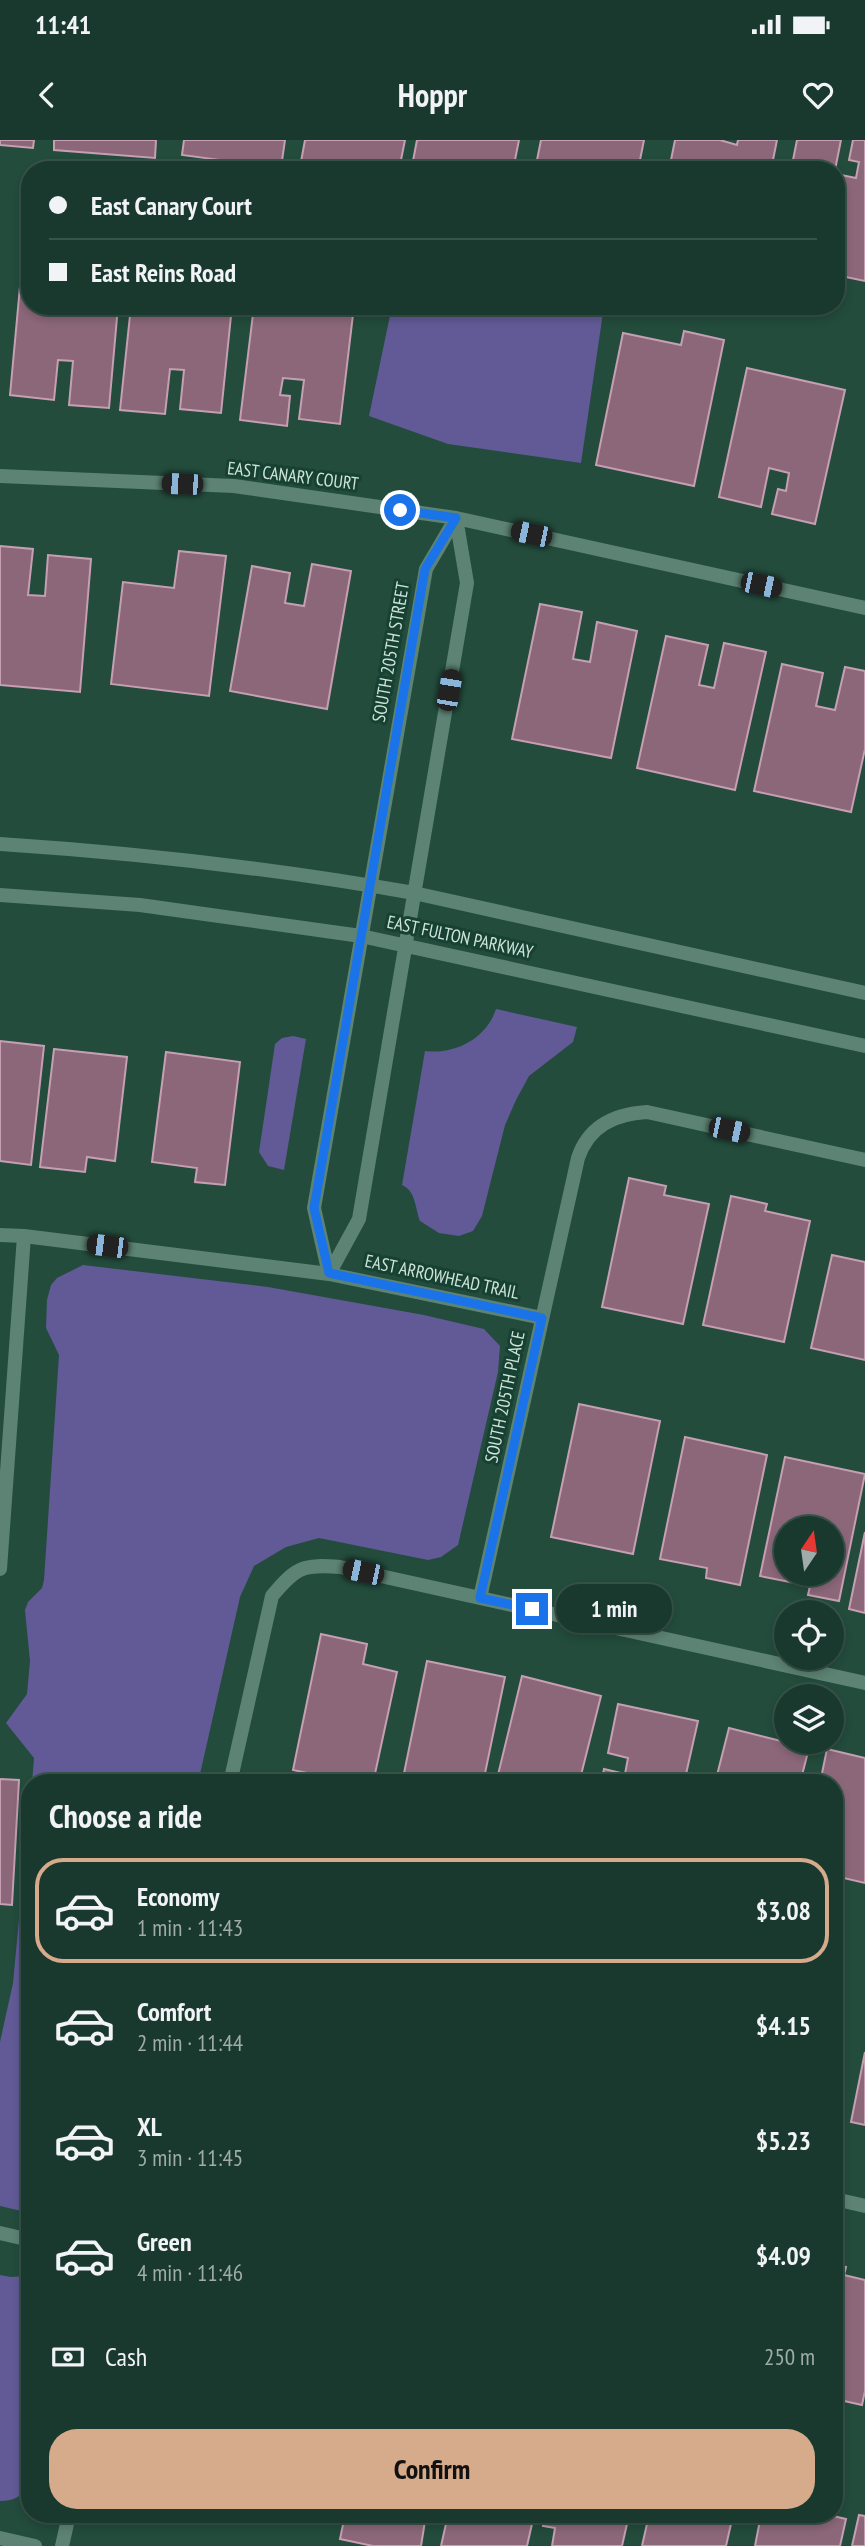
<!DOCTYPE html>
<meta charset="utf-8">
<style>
body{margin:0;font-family:"PT Sans Narrow",sans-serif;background:#234036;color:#f1f3f6;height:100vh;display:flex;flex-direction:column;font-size:26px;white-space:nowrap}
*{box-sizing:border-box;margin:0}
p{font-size:23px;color:#9facaa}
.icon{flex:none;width:38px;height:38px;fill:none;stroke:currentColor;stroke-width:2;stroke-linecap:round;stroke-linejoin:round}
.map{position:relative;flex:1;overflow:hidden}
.side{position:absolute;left:21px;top:1634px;width:822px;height:749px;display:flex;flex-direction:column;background:#1a392e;border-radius:28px;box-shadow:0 4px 10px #0003,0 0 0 2px #38534a}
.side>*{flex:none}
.top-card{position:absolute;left:21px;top:21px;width:824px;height:154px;border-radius:28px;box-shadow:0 4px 10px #0003,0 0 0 2px #38534a;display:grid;align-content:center;height:154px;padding:0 28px;background:#1a392e}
.needle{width:46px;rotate:13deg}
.fabs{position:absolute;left:774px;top:1376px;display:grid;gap:14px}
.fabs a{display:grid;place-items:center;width:70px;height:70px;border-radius:50%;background:#1a392e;box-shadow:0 4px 10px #0003,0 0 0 2px #38534a;font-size:35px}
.end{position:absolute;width:32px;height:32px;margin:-16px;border:9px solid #1a73e8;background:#fff;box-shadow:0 0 0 4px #fff}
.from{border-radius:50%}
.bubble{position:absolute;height:49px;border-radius:24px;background:#1a392e;box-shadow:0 4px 10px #0003,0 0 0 2px #38534a;font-size:23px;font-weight:600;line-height:49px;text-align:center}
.car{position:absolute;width:21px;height:42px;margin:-21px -10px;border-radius:9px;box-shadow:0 0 5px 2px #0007;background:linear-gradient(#222 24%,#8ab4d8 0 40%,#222 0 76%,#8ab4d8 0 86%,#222 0)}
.top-card b{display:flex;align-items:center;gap:24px;height:66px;font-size:26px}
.top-card b+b{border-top:2px solid #38534a}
.top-card i{width:18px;height:18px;background:#f1f3f6}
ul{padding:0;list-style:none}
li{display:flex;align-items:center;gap:21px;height:105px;margin:0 14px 10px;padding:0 14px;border:4px solid transparent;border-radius:28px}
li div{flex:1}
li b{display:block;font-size:26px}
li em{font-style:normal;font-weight:600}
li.active{border-color:#d6ab8b}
li>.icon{width:63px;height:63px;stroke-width:1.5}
h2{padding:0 28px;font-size:32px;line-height:84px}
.pay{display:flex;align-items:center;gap:18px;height:77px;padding:0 28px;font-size:26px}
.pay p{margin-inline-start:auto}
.button{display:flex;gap:14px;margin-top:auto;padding:14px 28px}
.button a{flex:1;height:80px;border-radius:28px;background:#d6ab8b;color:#111;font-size:28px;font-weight:600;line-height:80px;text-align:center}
.status{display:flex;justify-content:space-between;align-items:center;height:49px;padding:0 35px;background:#1a392e;direction:ltr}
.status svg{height:19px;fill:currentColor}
header{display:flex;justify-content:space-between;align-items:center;height:91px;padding:0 28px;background:#1a392e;font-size:32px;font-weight:600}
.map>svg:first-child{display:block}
.green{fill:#615a96}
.building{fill:#8b6779;stroke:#c69fb2;stroke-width:2;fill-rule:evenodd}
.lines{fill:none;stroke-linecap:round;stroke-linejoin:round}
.street{stroke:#5c8373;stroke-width:14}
.route{stroke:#1a73e8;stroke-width:9}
.labels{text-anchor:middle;stroke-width:6;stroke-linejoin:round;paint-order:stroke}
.street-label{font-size:18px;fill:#cfe4db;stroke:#174132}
</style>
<div class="status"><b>11:41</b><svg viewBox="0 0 49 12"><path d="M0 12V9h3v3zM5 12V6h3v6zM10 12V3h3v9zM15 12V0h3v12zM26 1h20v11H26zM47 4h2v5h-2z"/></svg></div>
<header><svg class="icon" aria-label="back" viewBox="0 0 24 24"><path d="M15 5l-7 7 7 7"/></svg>Hoppr<svg class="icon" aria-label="heart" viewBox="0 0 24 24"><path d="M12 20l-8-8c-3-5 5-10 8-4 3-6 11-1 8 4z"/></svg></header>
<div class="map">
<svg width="865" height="2406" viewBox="0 0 865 2406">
<rect width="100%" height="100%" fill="#234c3d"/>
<path class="green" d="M392,166h212l-23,157 -133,-19 -79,-28z
M496,869l81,18 -4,15 -44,34 -13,24 -11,25 -23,91 -9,15 -14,5 -20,-3 -19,-12c-5,-13 -4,-30 -18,-36l23,-134c30,4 62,-13 71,-42z
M293,896l13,3 -22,131 -16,-4 -9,-14 16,-108 7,-6z
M83,1125l185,22 156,28 60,14 16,17 -2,26 -40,173 -17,12 -13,3 -109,-22 -33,9 -32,19 -14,31 -42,186h-166l2,-25 -28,-35 21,-29 3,-33 -5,-51 3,-8 14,-14 2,-8 15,-225 -13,-27 1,-28 4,-15 6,-7z
M30,1663v410l-30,-7v-164l13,-59z
M0,2135l11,2 19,-1v206c-7,14 -15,19 -30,19z"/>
<path class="building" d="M0,0h34l-1,8 -33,-3z
M54,0h102l-1,18 -101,-8z
M184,0h101l-4,28 -99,-13z
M305,0h100l-6,30h-87l-12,-3z
M417,0h102l-6,30h-84l-17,-4z
M541,0h103l-6,30h-103z
M675,0h45l17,5 1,-5h39l-6,30h-102z
M797,0h44l-6,30h-44z
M853,0h12v141l-29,-6v-101l20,4 3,-16 -10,-2z
M23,114l7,1v51h88l-9,102 -40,-3 4,-44 -15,-1 -4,40 -44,-5z
M131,166h101l-11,107 -41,-4 4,-39 -14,-1 -5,45 -45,-4z
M254,166h100l-14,118 -41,-5 5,-39 -21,-2 -3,17 10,1 -3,30 -47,-6z
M684,191l40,9 -30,146 -98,-21 27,-132 58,12z
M747,228l98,22 -30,134 -43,-10 6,-25 8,2 3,-18 -20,-5 -8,39 -42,-10z
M0,406l33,3 -5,46 17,1 3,-41 43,4 -11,133 -80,-7z
M179,411l47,5 -17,140 -98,-12 12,-102 51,6z
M312,424l39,7 -24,138 -97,-18 22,-125 38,7 -5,30 19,3z
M540,464l42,8 -9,47 17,3 7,-40 40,9 -26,127 -99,-19z
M666,496l42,9 -9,40 15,3 10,-45 42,9 -31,138 -98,-22z
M782,524l41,9 -7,33 19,4 10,-43 20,4v78l-14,63 -97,-21z
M0,901l44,5 -13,119 -31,-4z
M54,909l73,8 -12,104 -28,-4 -2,15 -45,-5z
M166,912l74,10 -15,123 -30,-3 2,-14 -45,-6z
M629,1038l37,8 -2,9 45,9 -26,120 -81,-17z
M731,1056l36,8 -2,7 45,10 -26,121 -81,-17z
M832,1115l33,7v98l-54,-12z
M579,1264l81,17 -27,133 -82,-17z
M685,1297l82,18 -27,130 -34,-7 1,-10 -47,-9z
M785,1317l80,17 -26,127 -31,-6 2,-9 -50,-10zM786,1388h45v45h-45z
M865,1392v81l-16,-4z
M321,1494l46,10 -4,20 34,8 -24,111h-18l-62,-13z
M427,1521l78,16 -22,106h-81z
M522,1536l79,20 -22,87h-83z
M618,1564l80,17 -14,62h-83l3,-14 21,5 3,-16 -20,-5z
M729,1588l80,20 -9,35h-85z
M827,1609l38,9v125l-30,-7v-93h-15z
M0,1639l19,1 -7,125 -12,-1z
M835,1891l6,2 -6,26z
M865,1912v73l-14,-3z
M835,2124l11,3 -2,8 21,5v111l-3,14 -27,-6z
M345,2375h81l-5,31h-48l-33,-7z
M448,2375h86l-7,31h-86z
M545,2375h84l-7,31h-70l3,-18 -12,-2z
M649,2375h84l-7,31h-84z
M761,2375h68l17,4 -6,27h-85z
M859,2375l6,1v30h-13z"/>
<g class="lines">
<path class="street" d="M0,336l234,10 222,32 409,90
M0,704c138,9 278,25 414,49l451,100
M0,755l140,10 221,31 504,110
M0,1095l24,1 305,38 213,44
M329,1134l-15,-66 112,-639 30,-51
M329,1134l30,-55 108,-636 -11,-65
M0,1429l24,-333
M480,1458l98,-440c11,-33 37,-44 69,-46l218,48
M230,1643l42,-187c24,-29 31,-32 68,-29l525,116
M835,2059l30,7
M0,2093l30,7
M0,2398l35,8
M62,2406l7,-31"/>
</g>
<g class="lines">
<path class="route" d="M400,370l56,8 -31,51 -111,639 15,65 213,45 -62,280 52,11"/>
</g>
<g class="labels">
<g class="street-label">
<text transform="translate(293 336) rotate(7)" y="6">EAST CANARY COURT</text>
<text transform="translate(391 512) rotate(-80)" y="6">SOUTH 205TH STREET</text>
<text transform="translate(460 797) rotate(12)" y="6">EAST FULTON PARKWAY</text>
<text transform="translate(442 1137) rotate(12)" y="6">EAST ARROWHEAD TRAIL</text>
<text transform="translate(505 1257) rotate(-78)" y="6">SOUTH 205TH PLACE</text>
</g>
</g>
</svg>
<div class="fabs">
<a><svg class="needle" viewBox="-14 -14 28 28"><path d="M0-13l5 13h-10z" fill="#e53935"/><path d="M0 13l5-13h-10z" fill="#9facaa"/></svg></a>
<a><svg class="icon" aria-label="locate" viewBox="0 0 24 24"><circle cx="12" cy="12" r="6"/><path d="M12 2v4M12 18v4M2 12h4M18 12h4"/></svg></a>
<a><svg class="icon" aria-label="layers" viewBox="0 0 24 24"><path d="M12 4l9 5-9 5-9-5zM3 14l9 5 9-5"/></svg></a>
</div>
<i class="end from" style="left:400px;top:370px"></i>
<i class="end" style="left:532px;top:1469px"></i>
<div class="bubble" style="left:556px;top:1444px;width:116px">1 min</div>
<i class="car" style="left:182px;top:344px;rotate:272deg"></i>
<i class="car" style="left:531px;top:394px;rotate:282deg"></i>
<i class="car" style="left:761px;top:445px;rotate:102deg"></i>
<i class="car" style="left:449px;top:550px;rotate:10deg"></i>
<i class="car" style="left:729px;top:990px;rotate:102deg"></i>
<i class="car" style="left:107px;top:1106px;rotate:277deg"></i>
<i class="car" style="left:363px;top:1432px;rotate:282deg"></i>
<div class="top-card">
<b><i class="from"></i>East Canary Court</b>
<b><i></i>East Reins Road</b>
</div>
<section class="side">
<h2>Choose a ride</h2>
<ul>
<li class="active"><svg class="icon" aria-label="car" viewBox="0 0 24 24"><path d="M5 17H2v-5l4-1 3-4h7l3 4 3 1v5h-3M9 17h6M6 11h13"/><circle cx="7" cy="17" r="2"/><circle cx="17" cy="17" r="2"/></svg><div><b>Economy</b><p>1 min · 11:43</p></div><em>$3.08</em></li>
<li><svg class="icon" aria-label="car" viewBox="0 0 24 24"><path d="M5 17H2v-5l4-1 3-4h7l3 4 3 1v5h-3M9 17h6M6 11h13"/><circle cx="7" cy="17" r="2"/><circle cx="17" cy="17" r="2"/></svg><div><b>Comfort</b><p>2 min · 11:44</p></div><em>$4.15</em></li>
<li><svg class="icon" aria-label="car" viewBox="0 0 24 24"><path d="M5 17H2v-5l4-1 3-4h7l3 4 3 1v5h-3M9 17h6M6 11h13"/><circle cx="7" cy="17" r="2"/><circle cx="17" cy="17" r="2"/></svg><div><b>XL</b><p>3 min · 11:45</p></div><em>$5.23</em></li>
<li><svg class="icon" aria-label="car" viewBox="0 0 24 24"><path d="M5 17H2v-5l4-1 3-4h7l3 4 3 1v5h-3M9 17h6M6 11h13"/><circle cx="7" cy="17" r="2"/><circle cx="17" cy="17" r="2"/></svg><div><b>Green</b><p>4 min · 11:46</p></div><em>$4.09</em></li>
</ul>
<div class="pay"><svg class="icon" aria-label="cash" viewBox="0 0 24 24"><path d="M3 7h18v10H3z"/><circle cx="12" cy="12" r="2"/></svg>Cash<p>250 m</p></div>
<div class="button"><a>Confirm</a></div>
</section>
</div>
